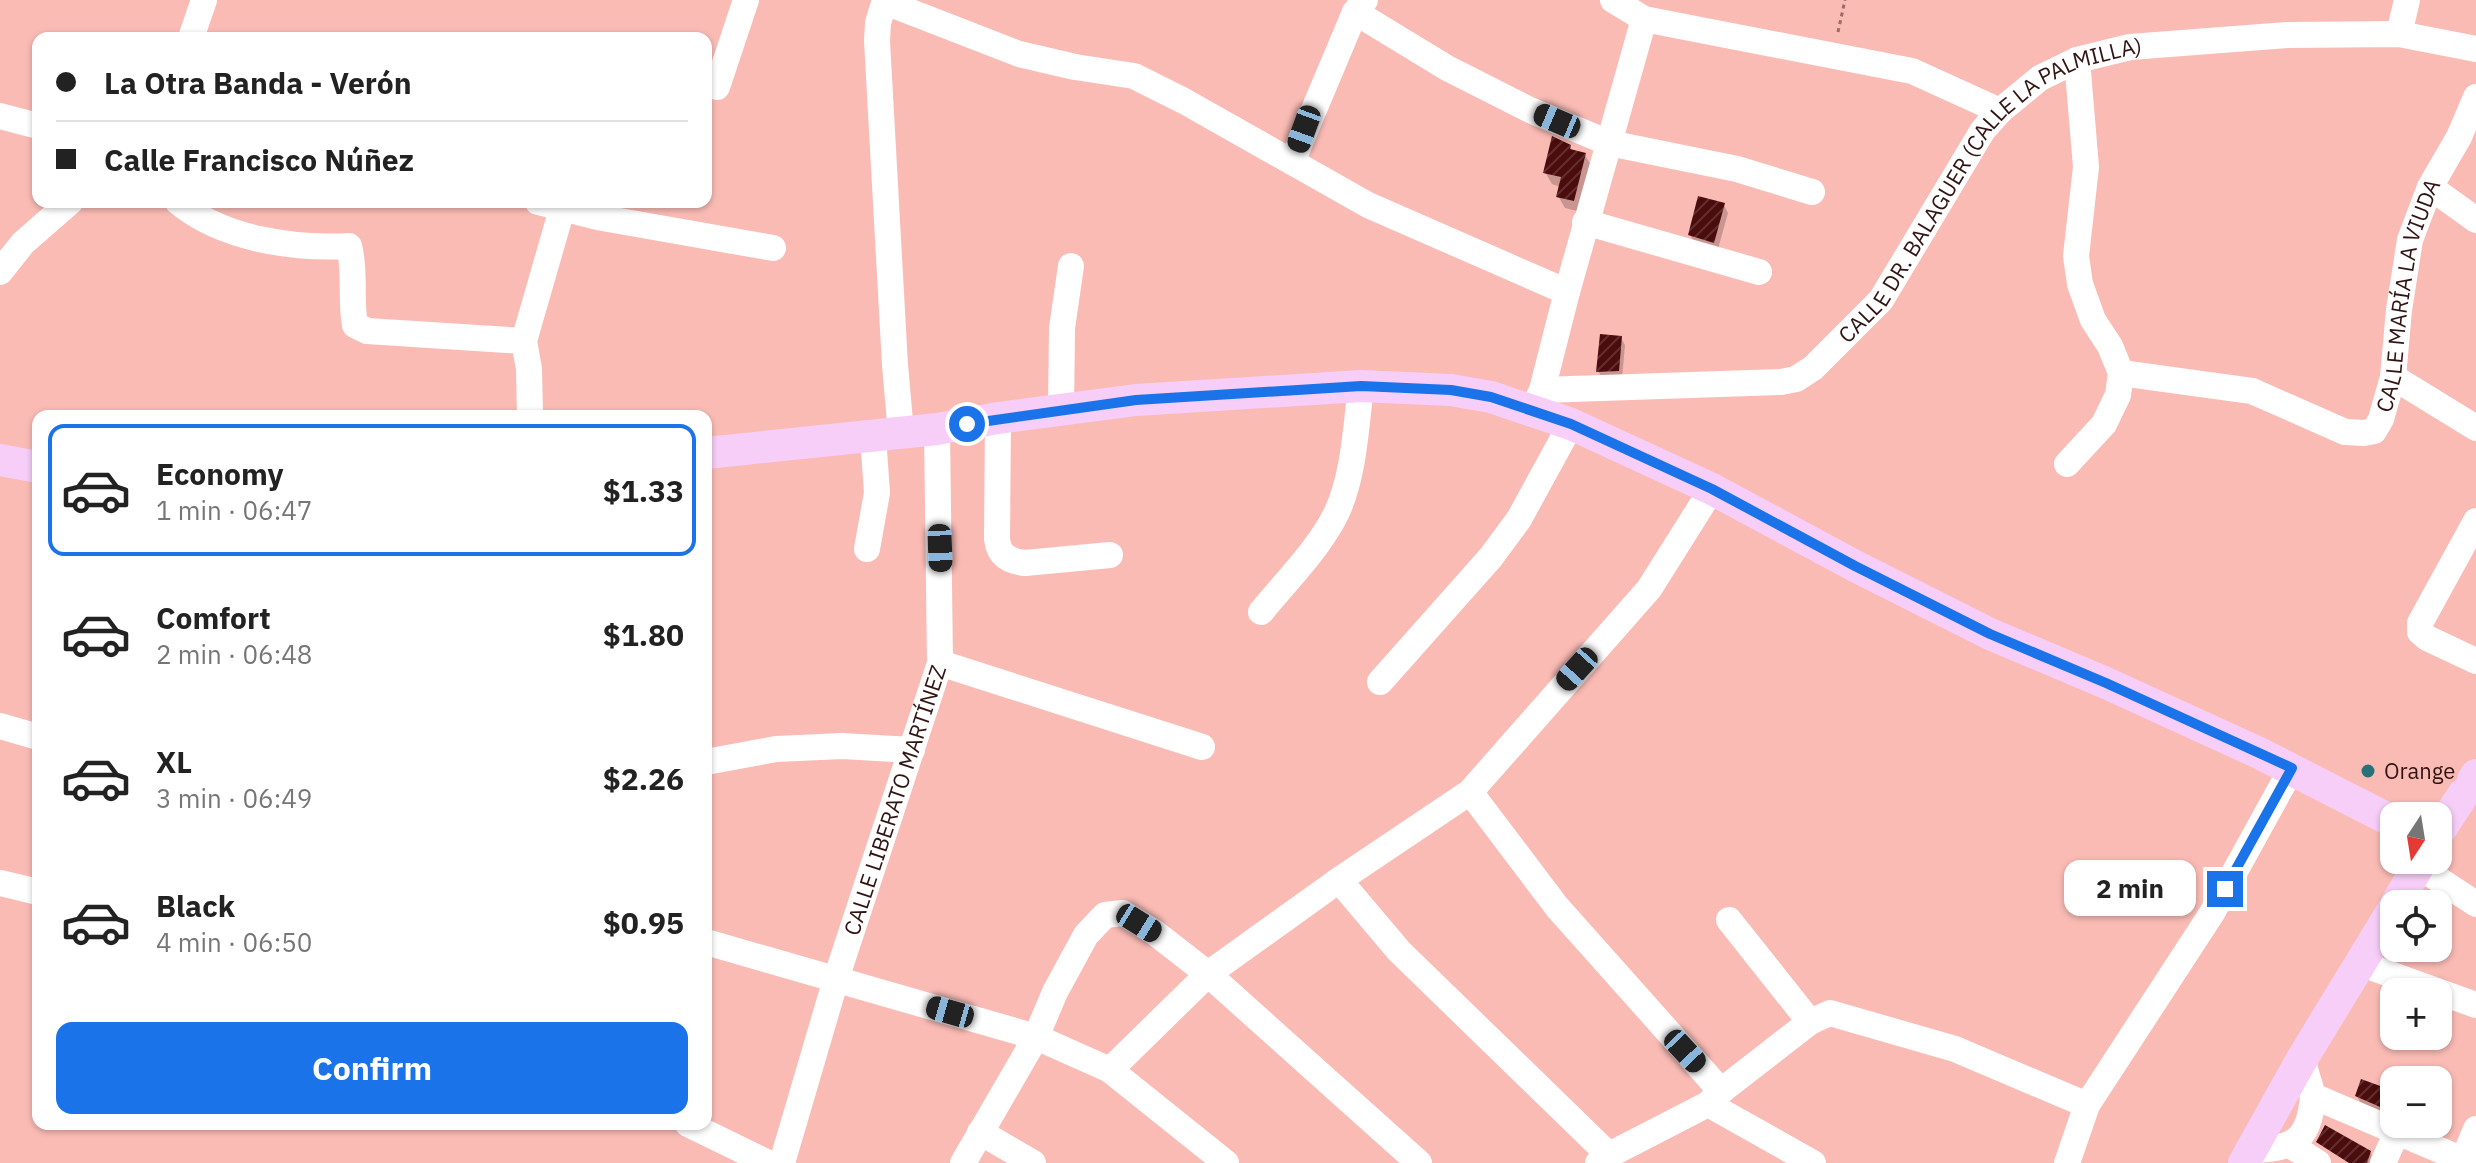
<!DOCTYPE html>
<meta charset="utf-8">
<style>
body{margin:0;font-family:"IBM Plex Sans",sans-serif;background:#f2f2f2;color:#222;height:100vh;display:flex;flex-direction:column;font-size:30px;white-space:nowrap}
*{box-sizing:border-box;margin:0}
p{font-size:26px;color:#767676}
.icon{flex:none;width:44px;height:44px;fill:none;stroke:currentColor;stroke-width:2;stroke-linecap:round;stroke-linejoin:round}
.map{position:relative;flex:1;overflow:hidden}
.drawer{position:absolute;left:32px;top:410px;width:680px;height:720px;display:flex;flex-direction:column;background:#fff;border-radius:16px;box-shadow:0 2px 6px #0004}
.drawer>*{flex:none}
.guide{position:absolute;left:32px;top:32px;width:680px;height:176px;border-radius:16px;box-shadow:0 2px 6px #0004;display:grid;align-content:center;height:176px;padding:0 24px;background:#fff}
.needle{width:52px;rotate:192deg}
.tools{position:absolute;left:2380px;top:802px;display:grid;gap:16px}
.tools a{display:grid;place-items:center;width:72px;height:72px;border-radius:16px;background:#fff;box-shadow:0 2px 6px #0004;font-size:40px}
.end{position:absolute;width:36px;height:36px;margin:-18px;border:10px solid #1a73e8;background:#fff;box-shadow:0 0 0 4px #fff}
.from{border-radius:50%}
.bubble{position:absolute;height:56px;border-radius:16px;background:#fff;box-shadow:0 2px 6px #0004;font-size:26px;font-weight:700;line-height:56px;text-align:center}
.car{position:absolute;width:24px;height:48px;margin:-24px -12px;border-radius:10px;box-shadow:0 0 6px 2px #0007;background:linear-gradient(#222 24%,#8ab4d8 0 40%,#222 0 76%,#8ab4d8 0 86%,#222 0)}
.guide b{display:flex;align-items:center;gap:28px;height:76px;font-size:30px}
.guide b+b{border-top:2px solid #e0e0e0}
.guide i{width:20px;height:20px;background:#222}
ul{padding:14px 0 0;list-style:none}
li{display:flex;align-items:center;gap:24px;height:132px;margin:0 16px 12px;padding:0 8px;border:4px solid transparent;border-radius:16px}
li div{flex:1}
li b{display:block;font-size:30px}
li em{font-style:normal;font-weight:700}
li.on{border-color:#1a73e8}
li>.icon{width:72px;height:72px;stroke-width:1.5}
.primary-button{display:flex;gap:16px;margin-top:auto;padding:16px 24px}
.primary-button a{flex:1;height:92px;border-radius:16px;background:#1a73e8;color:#fff;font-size:32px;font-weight:700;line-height:92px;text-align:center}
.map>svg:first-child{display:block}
.shadow{fill:#0003}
.building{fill:url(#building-hatch)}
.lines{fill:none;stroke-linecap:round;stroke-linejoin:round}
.path{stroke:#9a6c68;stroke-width:3;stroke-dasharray:4 4;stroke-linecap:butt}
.minor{stroke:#fff;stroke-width:26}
.major{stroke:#f7cef8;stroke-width:32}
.route{stroke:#1a73e8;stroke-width:10}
.poi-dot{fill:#287179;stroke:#fabbb5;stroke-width:3}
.labels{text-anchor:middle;stroke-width:8;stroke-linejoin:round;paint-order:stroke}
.street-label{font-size:22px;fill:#301412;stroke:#fabbb5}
.poi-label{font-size:22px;fill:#301412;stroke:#fabbb5;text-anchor:start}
</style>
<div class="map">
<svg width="2476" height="1163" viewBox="0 0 2476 1163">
<defs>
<pattern id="building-hatch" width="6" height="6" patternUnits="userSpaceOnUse" patternTransform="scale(2)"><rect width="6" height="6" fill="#4a0c0d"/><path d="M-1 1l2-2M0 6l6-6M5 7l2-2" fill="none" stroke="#622e2f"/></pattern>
</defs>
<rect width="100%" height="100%" fill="#fabbb5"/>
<path class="shadow" d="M1570,146l3,6 12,3 7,12 -11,45 -16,-4 -7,-12 2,-9 -8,-3 -7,-12z
M1724,205l4,8 -10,36 -24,-7 -4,-7z
M1621,338l4,7 -3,34h-19l-5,-8z
M2394,1093v25l-33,-14 -4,-8z
M2318,1142l52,10 2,3 -3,8h-20z"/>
<path class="building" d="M1552,136l19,9 -1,4 16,4 -12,48 -18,-4 5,-20 -18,-4z
M1698,196l27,7 -11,40 -26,-8z
M1600,334l22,2 -3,35 -23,1z
M2361,1079l33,12v22l-39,-17z
M2325,1125l46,26 -4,12h-18l-33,-21z"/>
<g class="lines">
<path class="path" d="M1838,32l7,-32"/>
<g class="minor">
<path d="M885,0l-7,23 -1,18 18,324 6,68"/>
<path d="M1365,0l-10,12 -63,150 76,43 199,87 -25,98"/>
<path d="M1613,0l31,19 268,52 88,40"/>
<path d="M885,2l134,52 56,13 59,9 50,25 108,61"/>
<path d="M1355,12l92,56 83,42 79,33 128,26 75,23"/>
<path d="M2399,34l8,-34"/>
<path d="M191,38l13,-38"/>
<path d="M717,87l29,-87"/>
<path d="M0,116l38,10"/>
<path d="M2430,187l46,33"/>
<path d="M178,202c45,37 114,47 171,44 7,26 1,53 6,79l12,6 157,10"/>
<path d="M538,202l59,15 176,31"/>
<path d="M1585,222l174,50"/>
<path d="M0,272l23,-29 47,-41"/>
<path d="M1567,292l77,-273"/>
<path id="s1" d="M2121,373l131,18 93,41 19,1 10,-2 7,-12 12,-42 6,-67 11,-70 20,-53 29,-50 17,-40"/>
<path d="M2393,377l83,51"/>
<path id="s2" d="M1533,409l9,-19 239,-8 15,-3 17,-11 68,-68 102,-170 17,-19 40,-33 37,-18 53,-13 157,-12 112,-1 77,15"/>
<path d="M1061,411l1,-83 9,-62"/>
<path d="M530,416l-1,-47 -5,-28 38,-132"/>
<path d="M998,418l-1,121c2,17 12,22 28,24l85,-8"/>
<path d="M2067,464l37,-40 14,-29 3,-22 -11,-27 -17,-26 -13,-36 -4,-28 10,-89 -9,-107"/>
<path d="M2476,521l-56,102v9l7,6 49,23"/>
<path d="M867,549l10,-56 -4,-57"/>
<path d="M1261,612c25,-31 57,-62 75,-98 18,-37 20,-88 25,-128"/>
<path d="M940,663l262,84"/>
<path d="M1380,682l111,-125 28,-38 52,-95"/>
<path d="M0,726l38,11"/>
<path d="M706,762l70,-13 66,-3 70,4"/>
<path d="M1470,792l87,115 164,184"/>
<path d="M2418,866l58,38"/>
<path d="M1339,880l60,71 210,204"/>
<path d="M0,883l38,9"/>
<path d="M1729,920l81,102"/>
<path d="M706,942l330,95 74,33 98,-96 131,-94 131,-88 179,-203 63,-100"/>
<path d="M2362,964l114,41"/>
<path d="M2302,1059l11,37 150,64"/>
<path d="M1110,1070l116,93"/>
<path d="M1708,1104l105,59"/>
<path d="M688,1124l80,39"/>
<path d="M980,1132l53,31"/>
<path d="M2290,1145l28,18"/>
<path d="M2249,1150c43,-1 60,-7 64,-54"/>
<path id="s3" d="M782,1163l54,-184 104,-316 -3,-234"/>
<path d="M963,1163l73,-126 19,-45 31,-57 19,-20 18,-2 31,19 54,42 211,189"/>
<path d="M1598,1163l11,-8 99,-51 13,-13 89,-69 20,-9 125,36 132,56"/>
<path d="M2067,1163l20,-58 125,-192 80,-145"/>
<path d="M2383,1163l14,-31"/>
<path d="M2462,1163l14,-34"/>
</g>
<path class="major" d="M706,453l231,-24 61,-11 138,-18 225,-14 90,4 40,7 80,27 141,65 143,77 135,68 116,49 151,69 137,70
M0,460l38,7
M2438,833l38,-58
M2396,904l26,-44
M2244,1163l58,-104 92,-151"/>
</g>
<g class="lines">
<path class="route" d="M967,424l169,-24 225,-14 90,4 40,7 80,27 141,65 143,77 135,68 116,49 186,85 -67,121"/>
</g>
<circle class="poi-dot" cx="2368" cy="771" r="8"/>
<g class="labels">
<g class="street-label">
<text dy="8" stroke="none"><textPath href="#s2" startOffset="556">CALLE DR. BALAGUER (CALLE LA PALMILLA)</textPath></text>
<text dy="8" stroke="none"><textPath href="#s1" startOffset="404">CALLE MARÍA LA VIUDA</textPath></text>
<text dy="8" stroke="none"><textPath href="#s3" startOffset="380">CALLE LIBERATO MARTÍNEZ</textPath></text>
</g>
<g class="poi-label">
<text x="2384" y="779">Orange</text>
</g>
</g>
</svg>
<div class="tools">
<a><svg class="needle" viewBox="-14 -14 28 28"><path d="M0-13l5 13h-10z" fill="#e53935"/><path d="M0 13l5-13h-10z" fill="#767676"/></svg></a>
<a><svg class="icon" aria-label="locate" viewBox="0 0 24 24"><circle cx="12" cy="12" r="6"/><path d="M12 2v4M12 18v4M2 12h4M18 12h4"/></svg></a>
<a>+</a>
<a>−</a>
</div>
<i class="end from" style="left:967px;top:424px"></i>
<i class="end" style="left:2225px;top:889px"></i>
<div class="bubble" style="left:2064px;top:860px;width:132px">2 min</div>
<i class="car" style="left:1557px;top:121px;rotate:293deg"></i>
<i class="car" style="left:1304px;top:129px;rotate:200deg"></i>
<i class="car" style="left:940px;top:548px;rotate:178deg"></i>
<i class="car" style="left:1577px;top:669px;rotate:222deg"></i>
<i class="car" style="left:1139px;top:923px;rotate:122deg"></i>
<i class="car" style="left:950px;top:1012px;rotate:286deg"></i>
<i class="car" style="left:1685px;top:1051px;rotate:137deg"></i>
<div class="guide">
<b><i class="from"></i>La Otra Banda - Verón</b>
<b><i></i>Calle Francisco Núñez</b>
</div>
<section class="drawer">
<ul>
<li class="on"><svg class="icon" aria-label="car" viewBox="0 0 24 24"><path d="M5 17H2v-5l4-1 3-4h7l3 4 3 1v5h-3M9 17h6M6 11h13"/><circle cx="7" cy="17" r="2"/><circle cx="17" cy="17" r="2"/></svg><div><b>Economy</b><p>1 min · 06:47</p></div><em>$1.33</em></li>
<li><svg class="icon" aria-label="car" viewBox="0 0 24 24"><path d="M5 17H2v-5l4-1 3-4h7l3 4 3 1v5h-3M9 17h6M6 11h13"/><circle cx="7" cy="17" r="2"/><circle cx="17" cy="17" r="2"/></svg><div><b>Comfort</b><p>2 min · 06:48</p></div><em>$1.80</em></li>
<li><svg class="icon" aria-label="car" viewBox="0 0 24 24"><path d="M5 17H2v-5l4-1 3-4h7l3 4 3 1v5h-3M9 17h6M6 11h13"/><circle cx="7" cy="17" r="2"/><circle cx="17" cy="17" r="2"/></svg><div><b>XL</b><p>3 min · 06:49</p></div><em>$2.26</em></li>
<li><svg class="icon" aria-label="car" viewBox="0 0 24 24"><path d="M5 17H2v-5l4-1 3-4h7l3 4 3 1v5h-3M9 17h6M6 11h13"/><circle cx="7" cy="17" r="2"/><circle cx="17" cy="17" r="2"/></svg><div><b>Black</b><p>4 min · 06:50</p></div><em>$0.95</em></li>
</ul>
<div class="primary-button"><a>Confirm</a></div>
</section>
</div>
